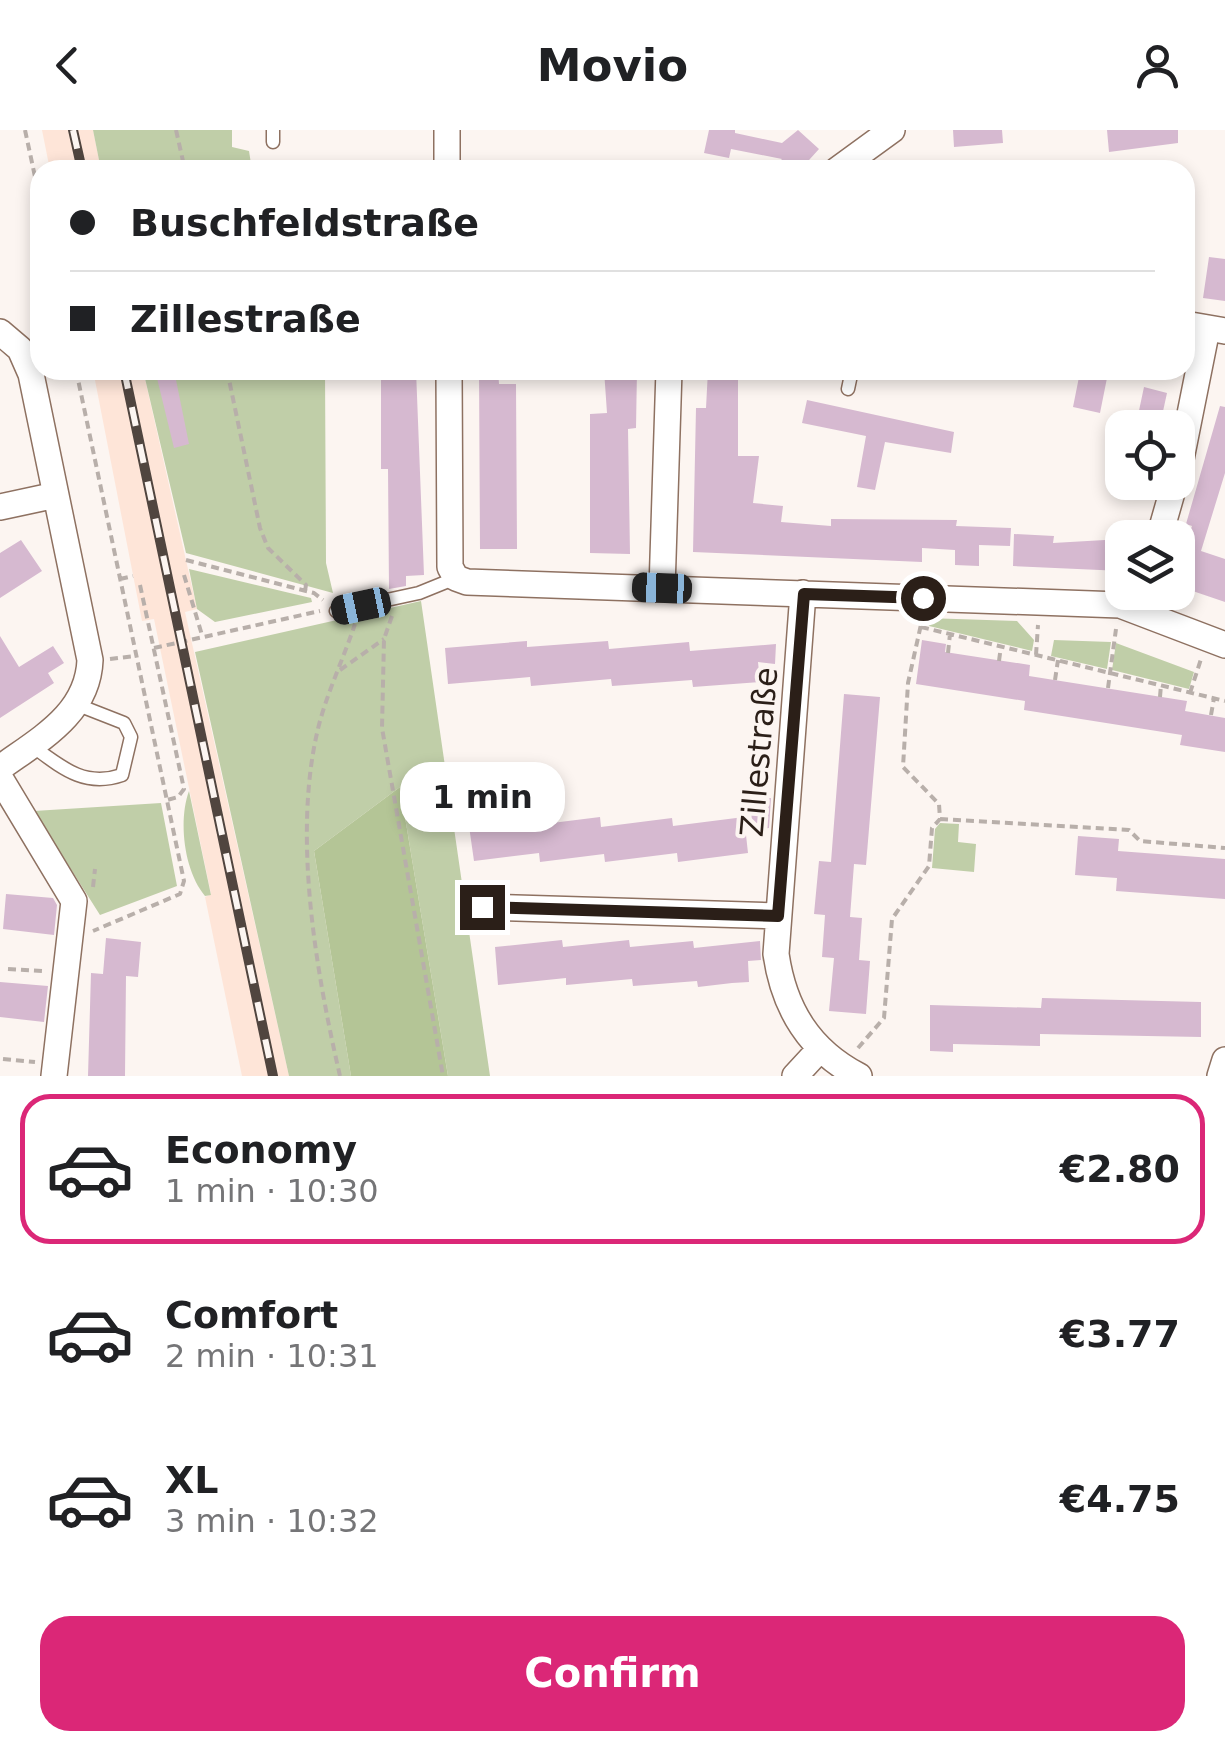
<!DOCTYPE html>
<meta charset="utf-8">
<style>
body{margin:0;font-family:"DejaVu Sans",sans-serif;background:#f2f2f2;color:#202124;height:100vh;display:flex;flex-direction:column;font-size:38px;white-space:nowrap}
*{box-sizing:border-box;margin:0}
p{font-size:32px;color:#757577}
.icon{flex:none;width:55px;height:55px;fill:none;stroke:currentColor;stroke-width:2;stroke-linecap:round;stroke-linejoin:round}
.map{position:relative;height:946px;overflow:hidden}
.drawer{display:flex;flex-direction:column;background:#fff;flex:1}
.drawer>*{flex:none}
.guide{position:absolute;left:30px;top:30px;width:1165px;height:220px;border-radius:30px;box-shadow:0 5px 15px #0003;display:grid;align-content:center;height:220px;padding:0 40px;background:#fff}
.fabs{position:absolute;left:1105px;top:280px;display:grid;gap:20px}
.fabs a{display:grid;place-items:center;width:90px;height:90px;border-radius:20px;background:#fff;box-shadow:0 5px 15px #0003;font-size:50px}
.end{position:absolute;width:45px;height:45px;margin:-22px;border:12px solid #2b1f18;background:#fff;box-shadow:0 0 0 5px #fff}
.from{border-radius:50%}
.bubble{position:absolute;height:70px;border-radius:30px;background:#fff;box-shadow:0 5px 15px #0003;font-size:32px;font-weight:700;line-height:70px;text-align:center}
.car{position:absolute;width:30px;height:60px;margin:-30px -15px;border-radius:12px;box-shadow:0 0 8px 2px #0007;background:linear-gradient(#222 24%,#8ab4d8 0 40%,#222 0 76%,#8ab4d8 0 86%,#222 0)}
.guide b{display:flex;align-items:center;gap:35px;height:95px;font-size:38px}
.guide b+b{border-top:2px solid #e0e0e0}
.guide i{width:25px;height:25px;background:#202124}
ul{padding:18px 0 0;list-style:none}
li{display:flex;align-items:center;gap:30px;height:150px;margin:0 20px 15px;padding:0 20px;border:5px solid transparent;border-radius:30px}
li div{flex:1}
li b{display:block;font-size:38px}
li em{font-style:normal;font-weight:700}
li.on{border-color:#db2777}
li>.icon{width:90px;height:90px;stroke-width:1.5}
.button{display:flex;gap:20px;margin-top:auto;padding:20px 40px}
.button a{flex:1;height:115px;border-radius:30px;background:#db2777;color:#fff;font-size:40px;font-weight:700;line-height:115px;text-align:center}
header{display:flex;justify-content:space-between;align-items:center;height:130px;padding:0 40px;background:#fff;font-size:45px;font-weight:700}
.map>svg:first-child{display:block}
.built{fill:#fee5d8}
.green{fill:#c0cea8}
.forest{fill:#b4c596}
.building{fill:#d6b9d0}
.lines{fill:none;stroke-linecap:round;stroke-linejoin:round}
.service-casing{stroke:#8e7161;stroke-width:15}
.minor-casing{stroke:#8e7161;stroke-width:28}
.path{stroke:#b8afaa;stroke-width:4;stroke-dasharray:8 5;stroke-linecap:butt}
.service{stroke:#fff;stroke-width:12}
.minor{stroke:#fff;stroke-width:25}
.rail-casing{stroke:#50453f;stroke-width:10}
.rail{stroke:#fcf5f1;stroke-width:6;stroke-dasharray:19;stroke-linecap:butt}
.route{stroke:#2b1f18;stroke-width:12}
.labels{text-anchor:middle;stroke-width:8;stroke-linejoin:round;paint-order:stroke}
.street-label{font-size:32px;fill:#2b1f18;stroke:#fcf5f1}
</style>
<header><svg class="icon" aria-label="back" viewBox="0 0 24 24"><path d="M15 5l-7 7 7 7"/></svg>Movio<svg class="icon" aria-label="person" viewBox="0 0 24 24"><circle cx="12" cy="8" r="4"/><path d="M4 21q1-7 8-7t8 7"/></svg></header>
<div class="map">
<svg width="1225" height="946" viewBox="0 0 1225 946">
<rect width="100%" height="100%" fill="#fcf5f1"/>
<path class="built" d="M42,0h51l8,40h-51z
M93,240h50l54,239 -12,3 104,464h-47l-37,-179 6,-3 -57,-275 -12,2z"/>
<path class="green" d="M93,0h139v17l17,4 3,19h-151z
M143,240h182l1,193 7,30 -147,-40z
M189,439l122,29 1,4 -97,20 -18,-13z
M421,471l69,475h-42l-48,-289 -86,64 37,225h-62l-94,-424z
M926,488l91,3 17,19 -2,11 -103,-25z
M1054,510l57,2 -4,27 -56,-13z
M1116,513l78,29 -5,17 -77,-19z
M189,661l22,104 -6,1c-21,-25 -27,-75 -16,-105z
M161,673l16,83 -77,29 -66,-104z
M940,693l19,1 -1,18 18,2 -2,28 -42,-4 3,-39z"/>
<path class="forest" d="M400,657l48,289h-97l-37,-225z"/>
<path class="building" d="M709,0h26v3l47,10 16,-13 21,19 -19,21h-28l10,-11 -51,-10 -2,9 -25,-5z
M953,0h49l1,13 -49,4z
M1107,0h71v13l-69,9z
M1209,127l16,2v42l-22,-3z
M174,240l15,74 -15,4 -18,-74z
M416,240l8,205 -18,1v10l-17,3 -1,-120h-7v-97z
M479,240h19l1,14h17l1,165h-37z
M604,240h33l-1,58 -8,1 2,125 -40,-1v-139l17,-1z
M708,240h30v86h21l-6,47 30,3 -2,16 50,4v-7l126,1 -1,6 55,2 -1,18 -31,-1v21l-24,-1v-15l-33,-2v14l-229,-10 3,-144h10z
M1080,242l27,6 -7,35 -27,-6z
M1144,257l23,6 -7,32 -23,-5z
M807,270l147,32 -3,21 -66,-11 -10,48 -18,-3 9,-51 -64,-13z
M1220,276l5,1v66l-24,78 24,8v43l-47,-16v-18l14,-42 -6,-2z
M1014,404l40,2 -1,7 69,-4v32l-109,-5z
M21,410l21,31 -42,27v-45z
M0,506l19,31 34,-21 11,17 -16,10 6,10 -54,35z
M922,510l24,4 -1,8 85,13 -1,11 158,25 -2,10 40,7v34l-45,-7 2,-10 -158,-25 1,-9 -109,-17z
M527,511v6l81,-6 1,8 80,-7 1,9 86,-7 -1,20 -17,-2 2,20 -67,5 -1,-7 -80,6 -1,-7 -80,7 -1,-9 -82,7 -3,-36z
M844,564l36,3 -14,168 -12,-1 -4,53 12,1 -3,42 11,1 -4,53 -37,-3 5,-53 -12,-1 3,-42 -11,-1 5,-53 12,1z
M771,668l-2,30 -16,2 -3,-28z
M600,687l1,10 71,-9 1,8 71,-9 4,36 -70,9 -1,-9 -72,9 -1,-8 -64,8 -1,-9 -65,8 -5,-35 66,-8 1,7z
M1078,706l41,3 -1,12 107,8v40l-109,-8 1,-13 -42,-3z
M6,764l47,4 4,7 -3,30 -51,-6z
M106,808l35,4 -3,35 -12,-1 -1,100h-37l3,-103 12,1z
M562,810l1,7 66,-7 1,7 63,-6 1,7 66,-7 1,19 -13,1 1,21 -17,1 -34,4 -1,-6 -64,5 -1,-7 -66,6v-7l-68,7 -3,-38z
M0,852l48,4 -4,36 -44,-5z
M1042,868l159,4v35l-161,-3v12l-87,-2v8l-23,-1v-46l111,3z"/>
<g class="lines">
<g class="service-casing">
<path id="service" d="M273,0v12
M848,259l4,-19
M336,481l83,-18 37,-15
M31,615c30,22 53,43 91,30l9,-38 -7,-14 -46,-18"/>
</g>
<g class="minor-casing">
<path id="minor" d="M447,0v40
M837,40l55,-40
M1185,194l40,7
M0,202l20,17 11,25 59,286c-2,54 -50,79 -90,108
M449,240l1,197 6,11 11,4 653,23 105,40
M1178,344l29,-145
M0,377l56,-12
M1159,408l16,-56
M662,459l7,-219
M803,463l-27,361c8,55 33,96 83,122
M0,648l74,123 -20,175
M482,777l296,9
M795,946l24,-26
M1220,946l5,-16"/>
</g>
<path class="path" d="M25,0l15,70
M176,0l9,40
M76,240l108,511 -4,13 -87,37
M227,240l33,158 8,20 38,37 -1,6
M186,430l128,33 9,7
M184,445l18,60
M120,449l13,-3
M140,455l44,204 -6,8 -11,3
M392,486l-8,23 -2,89 61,348
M921,497l304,74
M154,518l166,-37
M948,523l2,-19
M1036,525l2,-30
M110,529l25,-3
M999,531l2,-15
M340,540l44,-31
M1055,550l3,-20
M1108,558l8,-59
M1190,563l11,-34
M1160,567l1,-12
M1211,585l3,-17
M940,689l189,11 11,11 85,7
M93,757l2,-18
M8,839l35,2
M858,918l26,-30 8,-99 37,-53 3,-38 8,-9 -1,-15 -36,-37 5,-84 14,-63
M3,929l32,3
M340,946c-24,-104 -47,-237 -23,-343 8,-36 26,-73 38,-109"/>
<use href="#service" class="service"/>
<use href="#minor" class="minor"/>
<g class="rail-casing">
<path id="rail" d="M73,0l9,40
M124,240l149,706"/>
</g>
<use href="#rail" class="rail"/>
</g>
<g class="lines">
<path class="route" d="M482,777l296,9 26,-322 119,4"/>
</g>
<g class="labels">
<g class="street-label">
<text transform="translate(759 622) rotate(-85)" y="11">Zillestraße</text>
</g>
</g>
</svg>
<div class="fabs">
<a><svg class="icon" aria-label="locate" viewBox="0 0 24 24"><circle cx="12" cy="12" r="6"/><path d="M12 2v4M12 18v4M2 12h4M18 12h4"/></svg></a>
<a><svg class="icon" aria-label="layers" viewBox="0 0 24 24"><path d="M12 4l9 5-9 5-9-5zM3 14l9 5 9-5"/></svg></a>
</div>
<i class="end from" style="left:923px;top:468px"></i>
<i class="end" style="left:482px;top:777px"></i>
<div class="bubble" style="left:400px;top:632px;width:165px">1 min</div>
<i class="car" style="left:662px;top:458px;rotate:272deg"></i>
<i class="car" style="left:361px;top:476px;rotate:258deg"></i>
<div class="guide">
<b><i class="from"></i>Buschfeldstraße</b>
<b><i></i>Zillestraße</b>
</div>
</div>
<section class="drawer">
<ul>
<li class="on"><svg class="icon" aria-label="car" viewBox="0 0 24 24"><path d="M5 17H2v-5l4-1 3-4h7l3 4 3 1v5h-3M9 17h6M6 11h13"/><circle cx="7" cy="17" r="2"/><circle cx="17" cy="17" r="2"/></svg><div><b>Economy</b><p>1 min · 10:30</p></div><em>€2.80</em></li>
<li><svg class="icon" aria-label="car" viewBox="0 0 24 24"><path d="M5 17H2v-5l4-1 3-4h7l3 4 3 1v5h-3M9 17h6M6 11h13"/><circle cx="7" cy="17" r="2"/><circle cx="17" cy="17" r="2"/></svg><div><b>Comfort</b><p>2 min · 10:31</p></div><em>€3.77</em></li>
<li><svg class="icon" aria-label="car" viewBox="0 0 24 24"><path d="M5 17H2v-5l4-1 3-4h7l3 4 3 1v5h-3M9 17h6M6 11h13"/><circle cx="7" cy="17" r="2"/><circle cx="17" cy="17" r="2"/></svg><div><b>XL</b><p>3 min · 10:32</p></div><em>€4.75</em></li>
</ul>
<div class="button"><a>Confirm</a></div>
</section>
